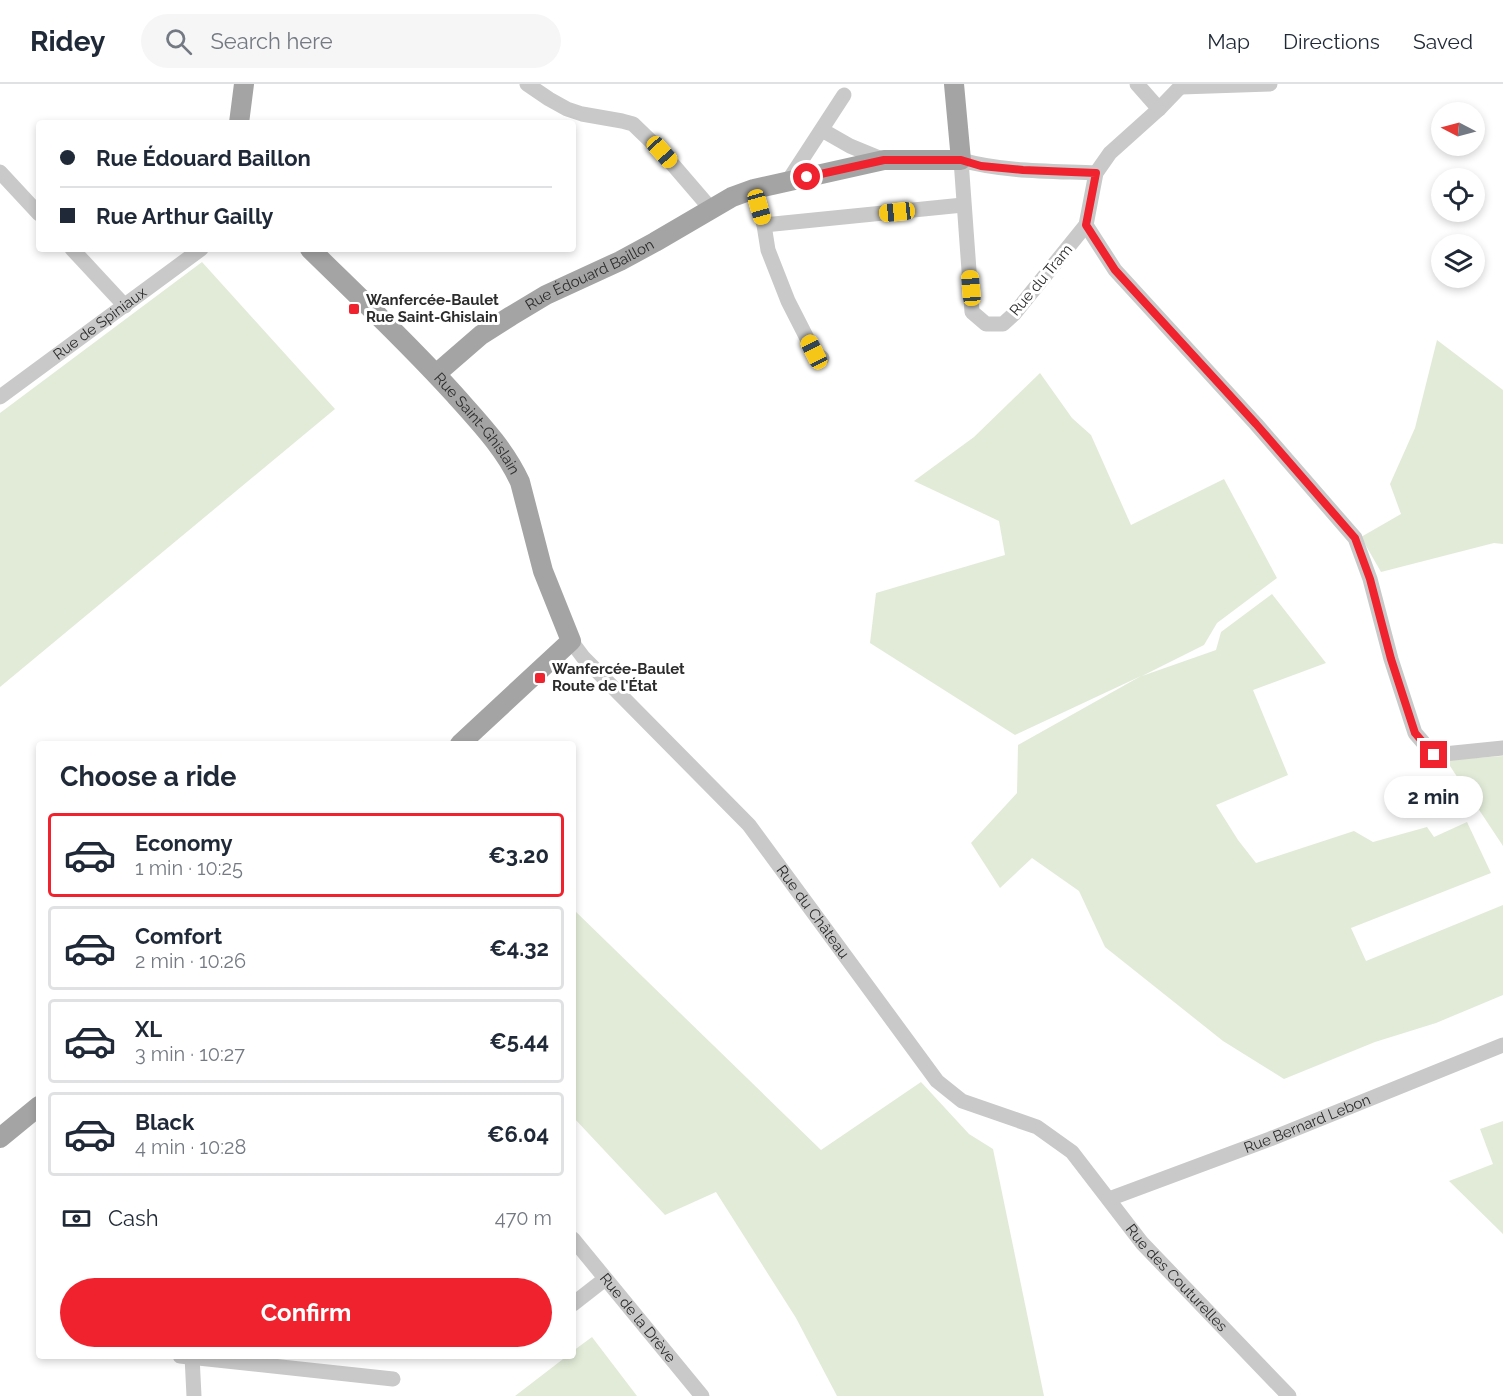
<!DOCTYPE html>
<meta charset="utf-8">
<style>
body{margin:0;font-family:Raleway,sans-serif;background:#f6f6f7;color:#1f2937;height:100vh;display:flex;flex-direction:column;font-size:22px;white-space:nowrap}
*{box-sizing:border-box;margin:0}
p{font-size:20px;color:#747a83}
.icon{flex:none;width:33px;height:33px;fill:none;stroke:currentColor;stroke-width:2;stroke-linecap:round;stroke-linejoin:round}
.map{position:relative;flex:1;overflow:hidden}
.side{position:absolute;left:36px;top:657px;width:540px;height:618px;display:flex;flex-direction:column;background:#fff;border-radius:6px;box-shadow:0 3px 9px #0003}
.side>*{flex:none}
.top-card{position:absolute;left:36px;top:36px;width:540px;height:132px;border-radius:6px;box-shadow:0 3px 9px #0003;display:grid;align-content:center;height:132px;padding:0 24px;background:#fff}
.needle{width:39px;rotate:276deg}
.buttons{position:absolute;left:1431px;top:18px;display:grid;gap:12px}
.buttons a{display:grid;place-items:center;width:54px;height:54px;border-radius:50%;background:#fff;box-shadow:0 3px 9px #0003;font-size:30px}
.end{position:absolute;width:27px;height:27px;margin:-14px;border:8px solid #ef222e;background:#fff;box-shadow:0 0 0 3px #fff}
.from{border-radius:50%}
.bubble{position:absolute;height:42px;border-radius:21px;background:#fff;box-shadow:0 3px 9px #0003;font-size:20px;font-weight:700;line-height:42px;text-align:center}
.car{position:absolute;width:18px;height:36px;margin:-18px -9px;border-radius:8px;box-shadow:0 0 4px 2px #0007;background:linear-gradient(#f5c518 24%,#345 0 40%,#f5c518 0 76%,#345 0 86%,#f5c518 0)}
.top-card b{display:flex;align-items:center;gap:21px;height:57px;font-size:22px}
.top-card b+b{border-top:2px solid #e0e1e3}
.top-card i{width:15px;height:15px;background:#1f2937}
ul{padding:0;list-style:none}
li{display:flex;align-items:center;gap:18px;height:84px;margin:0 12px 9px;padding:0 12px;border:3px solid #e0e1e3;border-radius:6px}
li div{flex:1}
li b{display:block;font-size:22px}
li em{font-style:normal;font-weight:700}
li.current{border-color:#ef222e}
li>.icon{width:54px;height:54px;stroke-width:1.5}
h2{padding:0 24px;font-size:27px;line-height:72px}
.pay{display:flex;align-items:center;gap:15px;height:66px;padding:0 24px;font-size:22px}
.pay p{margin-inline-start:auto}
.primary-button{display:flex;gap:12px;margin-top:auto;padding:12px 24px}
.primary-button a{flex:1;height:69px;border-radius:36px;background:#ef222e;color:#fff;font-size:24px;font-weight:700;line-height:69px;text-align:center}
header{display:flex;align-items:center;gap:36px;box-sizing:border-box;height:84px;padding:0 30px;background:#fff;border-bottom:2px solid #e0e1e3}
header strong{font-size:28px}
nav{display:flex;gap:33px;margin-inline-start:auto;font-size:21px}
.search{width:420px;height:54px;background:#f6f6f7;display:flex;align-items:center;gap:15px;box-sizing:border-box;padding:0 21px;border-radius:33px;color:#747a83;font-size:22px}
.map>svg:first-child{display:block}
.green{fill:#e2ebd8}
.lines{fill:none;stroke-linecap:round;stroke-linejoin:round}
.minor{stroke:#c9c9c9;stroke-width:15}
.major{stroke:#a4a4a4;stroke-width:20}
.route{stroke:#ef222e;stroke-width:8}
.poi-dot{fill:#ef222e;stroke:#fff;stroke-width:2}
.labels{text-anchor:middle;stroke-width:6;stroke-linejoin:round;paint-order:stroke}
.street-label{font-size:15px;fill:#2c2c2c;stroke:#fff}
.poi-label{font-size:15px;font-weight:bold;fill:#2c2c2c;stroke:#fff;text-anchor:start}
</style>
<header>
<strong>Ridey</strong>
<div class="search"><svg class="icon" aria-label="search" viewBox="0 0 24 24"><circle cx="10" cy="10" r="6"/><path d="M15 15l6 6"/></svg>Search here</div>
<nav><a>Map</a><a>Directions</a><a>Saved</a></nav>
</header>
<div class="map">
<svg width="1503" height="1312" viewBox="0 0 1503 1312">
<rect width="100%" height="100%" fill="#fff"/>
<path class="green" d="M202,178l133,147 -335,278v-274z
M1437,256l66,50v154l-9,-1 -113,29 -20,-35 40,-23 -11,-30 25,-56z
M1040,289l32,45 19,17 40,90 93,-46 53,99 -60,45 -13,22 -62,31 74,-26 5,-18 51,-38 54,69 -73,27 35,85 -72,30 22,35 18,23 98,-32 19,11 54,-15 7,10 33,-15 24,51 -140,55 15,33 137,-56v90l-67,28 -61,19 -91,37 -61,-38 -118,-94 -26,-56 -47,-33 -32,30 -29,-45 46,-50 1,-48 123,-69 -126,59 -145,-92 6,-50 129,-38 -6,-34 -85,-40 60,-44z
M1503,672v90l-57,-86z
M573,825l248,241 100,-68 48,52 24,15 51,247h-207l-41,-78 -80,-126 -51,23 -92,-98z
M1503,1037v113l-54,-53 44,-17 -13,-35z
M592,1253l45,59h-122l52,-40h6v-5z"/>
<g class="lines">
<g class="minor">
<path d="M527,0l22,15 18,10 15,5 40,7 11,3 29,28 49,57"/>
<path d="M1137,0l22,25"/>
<path d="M1183,0l-24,25 -49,44 -14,20 -10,52 29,45 141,154 99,114 15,41 21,80 24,74 19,22 69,-7"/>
<path d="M1181,3l89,-3"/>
<path d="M822,46l28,16 34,14"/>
<path d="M0,88l39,42"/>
<path d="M788,97l56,-86"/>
<path d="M754,105l10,36 4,25 20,51 26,51 8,6"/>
<path d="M764,141l199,-20"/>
<path d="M1086,141l-72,89 -11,10h-17l-14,-12 -11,-152c43,12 90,11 135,13"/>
<path d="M72,165l53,57"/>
<path id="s1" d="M0,313l201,-148"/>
<path id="s2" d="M571,557l12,16 166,168 188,256 25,20 75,26 35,25 70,91 147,153"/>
<path id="s3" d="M1109,1115l161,-60 233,-94"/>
<path id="s4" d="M573,1155l129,157"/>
<path d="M573,1220l32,-25"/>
<path d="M180,1272l213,23"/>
<path d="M192,1272l2,40"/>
</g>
<g class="major">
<path d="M239,39l5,-39"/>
<path id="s5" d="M310,165c49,48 99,95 145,146 24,27 50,54 65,87l23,89 28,70 -111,103"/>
<path id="s6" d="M436,290l45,-39 30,-19 35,-21 74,-34 35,-19 77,-45 22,-8 130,-29h77l-7,-76"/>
<path d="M0,1054l39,-32"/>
</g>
</g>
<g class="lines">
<path class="route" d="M807,93l77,-17h77l20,6 42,4 73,3 -10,52 29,45 141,154 99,114 15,41 21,80 24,74 19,22"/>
</g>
<g class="poi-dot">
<rect x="348" y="219" width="12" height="12" rx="3"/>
<rect x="534" y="588" width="12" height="12" rx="3"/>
</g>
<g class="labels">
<g class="street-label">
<text dy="5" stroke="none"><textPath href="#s6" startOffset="184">Rue Édouard Baillon</textPath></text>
<text transform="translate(1041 196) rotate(-50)" y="5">Rue du Tram</text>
<text dy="5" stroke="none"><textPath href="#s1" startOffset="124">Rue de Spiniaux</textPath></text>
<text dy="5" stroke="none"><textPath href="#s5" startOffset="242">Rue Saint-Ghislain</textPath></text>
<text dy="5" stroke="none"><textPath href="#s2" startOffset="364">Rue du Château</textPath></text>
<text dy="5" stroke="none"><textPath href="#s3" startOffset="212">Rue Bernard Lebon</textPath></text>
<text dy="5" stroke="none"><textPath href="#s2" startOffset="892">Rue des Couturelles</textPath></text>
<text dy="5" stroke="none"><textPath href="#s4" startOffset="102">Rue de la Drève</textPath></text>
</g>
<g class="poi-label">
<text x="366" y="221">Wanfercée-Baulet<tspan x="366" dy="17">Rue Saint-Ghislain</tspan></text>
<text x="552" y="590">Wanfercée-Baulet<tspan x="552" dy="17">Route de l'État</tspan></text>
</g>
</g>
</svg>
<div class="buttons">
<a><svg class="needle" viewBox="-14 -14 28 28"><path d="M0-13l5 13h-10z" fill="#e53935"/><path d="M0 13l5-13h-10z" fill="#747a83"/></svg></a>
<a><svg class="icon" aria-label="locate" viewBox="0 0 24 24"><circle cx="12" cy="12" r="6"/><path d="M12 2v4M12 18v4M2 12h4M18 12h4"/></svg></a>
<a><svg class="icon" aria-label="layers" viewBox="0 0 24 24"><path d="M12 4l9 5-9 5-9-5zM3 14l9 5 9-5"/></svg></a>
</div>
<i class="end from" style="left:807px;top:93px"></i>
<i class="end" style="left:1434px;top:671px"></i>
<div class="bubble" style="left:1384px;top:692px;width:99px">2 min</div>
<i class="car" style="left:662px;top:68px;rotate:138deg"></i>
<i class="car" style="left:759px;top:123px;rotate:164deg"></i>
<i class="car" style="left:897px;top:128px;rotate:264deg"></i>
<i class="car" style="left:971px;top:204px;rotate:355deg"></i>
<i class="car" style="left:814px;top:268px;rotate:333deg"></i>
<div class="top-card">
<b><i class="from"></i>Rue Édouard Baillon</b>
<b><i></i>Rue Arthur Gailly</b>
</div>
<section class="side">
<h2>Choose a ride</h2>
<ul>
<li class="current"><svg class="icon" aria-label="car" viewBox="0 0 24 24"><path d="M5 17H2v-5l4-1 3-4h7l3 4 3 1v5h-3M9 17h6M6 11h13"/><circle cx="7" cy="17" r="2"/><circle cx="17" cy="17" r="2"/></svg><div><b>Economy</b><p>1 min · 10:25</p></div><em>€3.20</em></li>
<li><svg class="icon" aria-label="car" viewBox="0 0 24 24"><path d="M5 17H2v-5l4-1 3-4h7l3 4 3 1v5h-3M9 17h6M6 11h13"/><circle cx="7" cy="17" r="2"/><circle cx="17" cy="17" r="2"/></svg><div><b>Comfort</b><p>2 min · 10:26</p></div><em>€4.32</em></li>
<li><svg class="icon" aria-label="car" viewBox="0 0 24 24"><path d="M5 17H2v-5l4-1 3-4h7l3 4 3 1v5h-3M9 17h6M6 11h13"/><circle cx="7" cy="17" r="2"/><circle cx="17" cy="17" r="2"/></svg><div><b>XL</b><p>3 min · 10:27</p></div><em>€5.44</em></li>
<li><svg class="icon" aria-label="car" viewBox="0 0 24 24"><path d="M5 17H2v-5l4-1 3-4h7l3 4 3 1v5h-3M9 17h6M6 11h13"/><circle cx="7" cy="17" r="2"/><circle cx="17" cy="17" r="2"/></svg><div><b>Black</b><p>4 min · 10:28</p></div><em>€6.04</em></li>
</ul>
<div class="pay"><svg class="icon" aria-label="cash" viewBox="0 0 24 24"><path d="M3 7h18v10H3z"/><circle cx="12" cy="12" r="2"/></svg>Cash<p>470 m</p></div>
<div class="primary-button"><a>Confirm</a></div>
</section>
</div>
